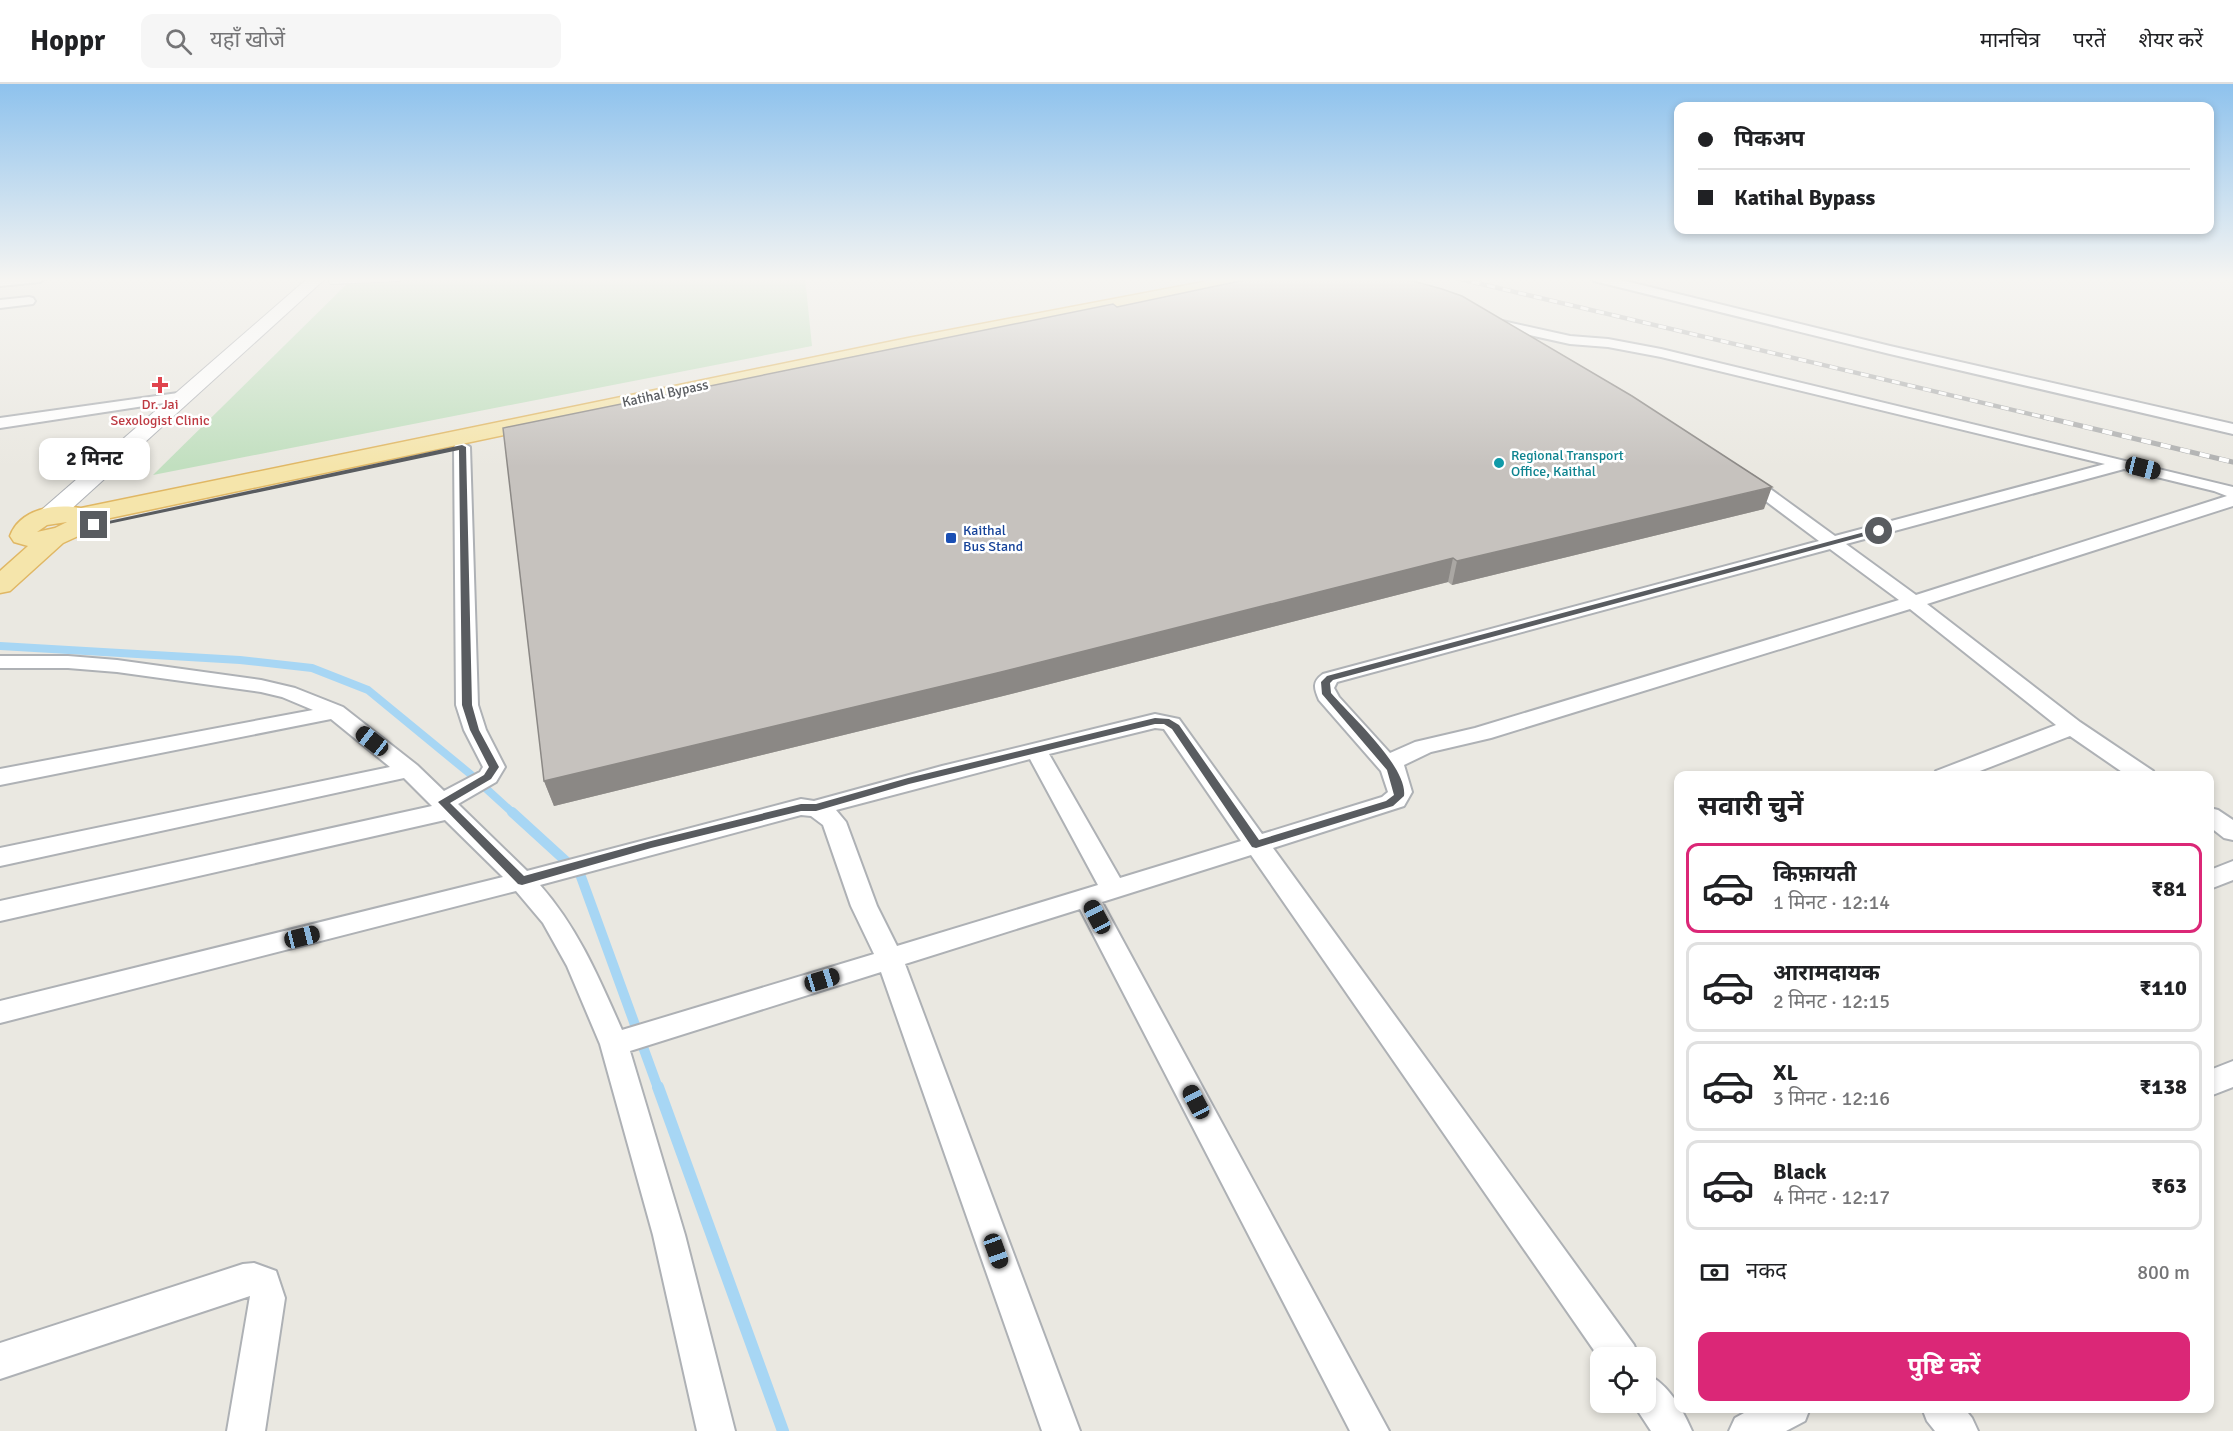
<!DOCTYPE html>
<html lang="hi">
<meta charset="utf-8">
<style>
body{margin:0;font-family:Signika,"Noto Sans Devanagari",sans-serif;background:#f6f6f6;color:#202124;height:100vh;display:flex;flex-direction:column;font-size:22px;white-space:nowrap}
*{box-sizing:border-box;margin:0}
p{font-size:20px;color:#757577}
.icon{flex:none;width:33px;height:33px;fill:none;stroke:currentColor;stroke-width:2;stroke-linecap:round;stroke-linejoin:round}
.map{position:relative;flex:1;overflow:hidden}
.side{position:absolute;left:1674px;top:687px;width:540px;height:642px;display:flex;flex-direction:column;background:#fff;border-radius:12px;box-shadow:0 3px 9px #0003}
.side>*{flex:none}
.banner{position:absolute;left:1674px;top:18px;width:540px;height:132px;border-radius:12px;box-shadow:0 3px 9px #0003;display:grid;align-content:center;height:132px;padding:0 24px;background:#fff}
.fabs{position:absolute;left:1590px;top:1263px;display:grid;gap:12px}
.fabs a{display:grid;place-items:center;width:66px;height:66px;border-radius:12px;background:#fff;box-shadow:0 3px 9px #0003;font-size:30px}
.end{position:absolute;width:27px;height:27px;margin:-14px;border:8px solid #595c60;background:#fff;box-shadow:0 0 0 3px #fff}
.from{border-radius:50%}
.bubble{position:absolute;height:42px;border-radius:12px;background:#fff;box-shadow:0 3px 9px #0003;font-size:20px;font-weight:700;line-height:42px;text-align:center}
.car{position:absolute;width:18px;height:36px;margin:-18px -9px;border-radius:8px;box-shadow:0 0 4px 2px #0007;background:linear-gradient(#222 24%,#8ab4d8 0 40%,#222 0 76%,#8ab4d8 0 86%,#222 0)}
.banner b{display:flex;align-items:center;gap:21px;height:57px;font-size:22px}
.banner b+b{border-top:2px solid #e0e0e0}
.banner i{width:15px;height:15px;background:#202124}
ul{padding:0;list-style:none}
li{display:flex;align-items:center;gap:18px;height:90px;margin:0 12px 9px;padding:0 12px;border:3px solid #e0e0e0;border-radius:12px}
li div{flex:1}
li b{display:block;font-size:22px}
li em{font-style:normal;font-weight:700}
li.on{border-color:#db2777}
li>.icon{width:54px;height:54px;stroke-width:1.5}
h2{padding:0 24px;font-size:27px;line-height:72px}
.pay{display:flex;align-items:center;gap:15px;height:66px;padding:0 24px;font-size:22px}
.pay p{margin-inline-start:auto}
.button{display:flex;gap:12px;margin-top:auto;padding:12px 24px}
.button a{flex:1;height:69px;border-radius:12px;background:#db2777;color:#fff;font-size:24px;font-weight:700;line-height:69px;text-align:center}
header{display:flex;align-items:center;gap:36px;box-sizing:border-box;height:84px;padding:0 30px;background:#fff;border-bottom:2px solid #e0e0e0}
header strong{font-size:28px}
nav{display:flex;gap:33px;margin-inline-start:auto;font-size:21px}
.search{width:420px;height:54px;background:#f6f6f6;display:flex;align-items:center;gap:15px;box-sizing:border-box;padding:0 21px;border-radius:12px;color:#757577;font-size:22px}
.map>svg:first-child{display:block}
.green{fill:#c1dfbf}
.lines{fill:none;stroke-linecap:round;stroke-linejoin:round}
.stream-far2{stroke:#a7d6f4;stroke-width:8}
.stream-far1{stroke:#a7d6f4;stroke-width:10}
.stream{stroke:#a7d6f4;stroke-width:12}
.service-casing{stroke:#aeb1b5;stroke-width:8}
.minor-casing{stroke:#aeb1b5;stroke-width:4}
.secondary-casing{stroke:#adb0b5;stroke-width:2}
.primary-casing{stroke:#e0b764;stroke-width:3}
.service{stroke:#fff;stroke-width:6}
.minor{fill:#fff;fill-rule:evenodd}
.secondary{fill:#fff;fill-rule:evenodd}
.primary{fill:#f5e5ab;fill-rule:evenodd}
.rail-far1-casing{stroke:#afb0b0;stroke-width:4.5}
.rail-casing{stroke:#afb0b0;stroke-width:5}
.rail-far1{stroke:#fff;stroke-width:3;stroke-dasharray:8;stroke-linecap:butt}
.rail{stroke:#fff;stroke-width:4;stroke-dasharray:10;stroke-linecap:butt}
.wall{fill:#aaa7a3}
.shaded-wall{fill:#8b8885}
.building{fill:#c6c2be;stroke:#8b8885;stroke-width:1.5}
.route{fill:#595c60}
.health-dot{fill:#e0444e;stroke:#fff;stroke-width:2}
.culture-dot{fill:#0f9aa8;stroke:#fff;stroke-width:2}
.transit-dot{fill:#1a4fb4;stroke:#fff;stroke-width:2}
.labels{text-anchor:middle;stroke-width:5;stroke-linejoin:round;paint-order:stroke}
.far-street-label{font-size:14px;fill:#595c60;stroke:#fff}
.far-health-label{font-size:14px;fill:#be3a42;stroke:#fff}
.far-culture-label{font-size:14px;fill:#0d838f;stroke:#fff;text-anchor:start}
.far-transit-label{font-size:14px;fill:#164399;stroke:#fff;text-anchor:start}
</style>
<header>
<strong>Hoppr</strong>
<div class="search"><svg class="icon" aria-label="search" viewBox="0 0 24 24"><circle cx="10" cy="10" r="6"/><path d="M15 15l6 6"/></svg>यहाँ खोजें</div>
<nav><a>मानचित्र</a><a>परतें</a><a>शेयर करें</a></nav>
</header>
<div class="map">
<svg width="2233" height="1347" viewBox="0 0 2233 1347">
<rect width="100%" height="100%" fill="#eae8e1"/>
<path class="green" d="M353,194h452l7,68 -659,129z"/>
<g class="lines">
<path class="stream-far2" d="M0,562l240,14 72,8 56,22 101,83 45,41"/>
<path class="stream-far1" d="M512,728l68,62 78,214"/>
<path class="stream" d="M658,1003l125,344"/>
<g class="service-casing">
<path id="service" d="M332,197l66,-3"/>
</g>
<g class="minor-casing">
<path id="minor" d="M0,194h46l-6,4 -40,4z
M1592,194h21l277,68 343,78v10l-343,-80 -296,-73z
M29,213l4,1 2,3 -2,3 -33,4v-8z
M1498,236l72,16 38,3 53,10 572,138v19l-306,98 153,118 73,49 3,5h-28l-58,-40 -103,40h-34l3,-5 120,-46 -146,-116 -419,129 -60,14 -27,13 8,27 -8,14 -131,42 361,497 5,13 -39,1 -349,-504 -149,47 287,529h-39l-270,-522 -175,55 175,467h-38l-161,-459 -251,79 55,184 50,196h-38l-44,-196 -53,-191 -33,-78 -24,-43 -27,-32 -516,132v-22l503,-124 -58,-57 -445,101v-20l432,-95 -28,-28 -404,88v-18l390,-81 -59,-48 -331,66v-16l313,-59 -31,-13 -21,-5 -144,-20 -49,-4h-68v-12h68l49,4 144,20 34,8 48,19 74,58 27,26 36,-19 3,-5 -19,-37 -8,-25 -2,-258 2,-3 6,-2 8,5 8,258 8,25 19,37 -9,15 -38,22 69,67 274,-72 13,2 128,-35 213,-52 24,5 83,115 120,-37 6,-5 -7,-21 -62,-71c-5,-12 -7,-18 4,-26l496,-133 -80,-60 -2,-3 2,-3h12l84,61 270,-72 -444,-107 -53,-10 -38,-3 -77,-17 -2,-3zM2124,385l90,22 13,5 -311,99 -70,-51zM1830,465l69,51 -424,128 -60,14 -25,11 -51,-56 -5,-9 3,-6zM1155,644l9,1 77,112 -121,37 -71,-124zM1030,675l68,126 -201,61 -20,-40 -31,-84 -10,-12zM801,731l10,1 12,9 28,81 23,48 -252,76c-23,-52 -44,-102 -82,-145z
M185,308l7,4 -2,3 -190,29v-10z
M2210,724l8,2 15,10v20l-9,-2 -14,-11z
M2233,777v19l-23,9v-19z
M2233,977v26l-23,9v-26z
M254,1179l22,8 9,27 -20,133h-38l23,-135 -250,83v-36l243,-79z
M1646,1290c22,9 37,36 46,57h-41l-19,-29h14z
M1753,1324h57l-5,13 -19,10h-57l6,-13z
M1922,1324h42l8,10 6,13h-43l-8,-10z"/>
</g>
<g class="secondary-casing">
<path id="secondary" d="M308,194h18l-269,244 -9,2 -9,-2 -3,-5 3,-5z"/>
</g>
<g class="primary-casing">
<path id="primary" d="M1224,194h37l-3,4 -6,1 -344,67 -812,171 -9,11 -24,11 -53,48 -10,2v-22l28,-25 -14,-4 -4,-6c10,-27 45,-33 71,-28l827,-170zM67,438l-12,6 -18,4 10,-7z"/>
</g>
<use href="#service" class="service"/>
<use href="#minor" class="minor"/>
<use href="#secondary" class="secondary"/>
<use href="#primary" class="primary"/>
<g class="rail-far1-casing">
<path id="rail-far1" d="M1456,194l595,141"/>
</g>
<g class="rail-casing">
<path id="rail" d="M2044,333l189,45"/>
</g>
<use href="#rail-far1" class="rail-far1"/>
<use href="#rail" class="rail"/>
</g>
<path class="wall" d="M1117,223l647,202 -312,76 -4,-3 -449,115 -445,109 -10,-25z"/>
<path class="shaded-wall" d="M1772,403l-8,22 -312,76 5,-24z
M1453,474l-5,24 -449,115 -445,109 -10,-25z"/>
<path class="building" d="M1254,194h148l40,11 20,7 170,100 140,91 -315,74 -4,-3 -456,115 -453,108 -41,-353 610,-124 4,3z"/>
<linearGradient id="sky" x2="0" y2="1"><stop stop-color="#8ec2ed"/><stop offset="0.51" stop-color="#f6f5f2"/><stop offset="1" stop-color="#f6f5f2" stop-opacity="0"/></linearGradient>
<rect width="2233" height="383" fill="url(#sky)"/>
<path class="route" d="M462,361l4,2 6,258 7,25 20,37 -8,12 -41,24 74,73 127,-35 150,-37h15l92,-26 247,-60 14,1 10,6 80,115 127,-39 8,-6 -7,-25 -65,-76 -1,-12 6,-6 549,-147 7,2 -550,149 -3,3 1,10c19,22 77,74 73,103l-11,10 -137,42 -4,-1 -80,-118 -8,-5h-9l-246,60 -93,27h-15l-150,37 -129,37 -4,-1 -80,-82 46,-27 5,-8 -19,-37 -8,-25 -3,-255 -365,77 -4,-2z"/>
<path class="health-dot" d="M157 292h6v6h6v6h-6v6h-6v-6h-6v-6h6z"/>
<circle class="culture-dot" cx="1499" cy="379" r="6"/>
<rect class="transit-dot" x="945" y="448" width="12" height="12" rx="3"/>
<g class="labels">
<g class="far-street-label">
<text transform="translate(665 309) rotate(-12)" y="5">Katihal Bypass</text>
</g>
<g class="far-health-label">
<text x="160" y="325">Dr. Jai<tspan x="160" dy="16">Sexologist Clinic</tspan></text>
</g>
<g class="far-culture-label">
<text x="1511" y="376">Regional Transport<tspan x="1511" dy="16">Office, Kaithal</tspan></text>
</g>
<g class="far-transit-label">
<text x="963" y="451">Kaithal<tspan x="963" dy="16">Bus Stand</tspan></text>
</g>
</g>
</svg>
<div class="fabs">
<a><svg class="icon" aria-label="locate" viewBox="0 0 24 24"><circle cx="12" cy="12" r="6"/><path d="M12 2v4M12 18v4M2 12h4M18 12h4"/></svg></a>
</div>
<i class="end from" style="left:1879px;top:447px"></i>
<i class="end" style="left:94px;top:441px"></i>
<div class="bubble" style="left:39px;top:354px;width:111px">2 मिनट</div>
<i class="car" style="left:2143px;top:384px;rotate:104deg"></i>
<i class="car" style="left:372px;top:657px;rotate:308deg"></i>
<i class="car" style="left:1097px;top:833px;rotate:332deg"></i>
<i class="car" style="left:302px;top:853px;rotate:76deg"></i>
<i class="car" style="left:822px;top:896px;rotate:73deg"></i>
<i class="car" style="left:1196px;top:1018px;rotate:332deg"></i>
<i class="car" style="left:996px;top:1167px;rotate:160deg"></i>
<div class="banner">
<b><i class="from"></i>पिकअप</b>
<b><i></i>Katihal Bypass</b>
</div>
<section class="side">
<h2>सवारी चुनें</h2>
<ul>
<li class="on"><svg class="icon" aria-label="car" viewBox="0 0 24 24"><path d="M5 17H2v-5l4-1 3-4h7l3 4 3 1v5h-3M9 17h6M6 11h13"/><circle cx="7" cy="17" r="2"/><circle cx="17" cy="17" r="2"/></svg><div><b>किफ़ायती</b><p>1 मिनट · 12:14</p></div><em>₹81</em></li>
<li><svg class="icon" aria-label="car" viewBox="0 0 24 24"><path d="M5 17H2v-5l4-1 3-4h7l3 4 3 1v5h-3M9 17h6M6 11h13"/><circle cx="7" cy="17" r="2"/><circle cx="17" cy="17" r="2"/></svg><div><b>आरामदायक</b><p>2 मिनट · 12:15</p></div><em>₹110</em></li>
<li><svg class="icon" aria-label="car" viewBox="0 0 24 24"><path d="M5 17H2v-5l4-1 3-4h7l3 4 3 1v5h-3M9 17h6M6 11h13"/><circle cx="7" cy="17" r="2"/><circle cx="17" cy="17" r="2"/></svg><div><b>XL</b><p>3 मिनट · 12:16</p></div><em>₹138</em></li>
<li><svg class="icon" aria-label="car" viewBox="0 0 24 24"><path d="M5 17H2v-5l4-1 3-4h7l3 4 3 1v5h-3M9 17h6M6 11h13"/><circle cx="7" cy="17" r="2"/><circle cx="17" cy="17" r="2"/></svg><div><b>Black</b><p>4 मिनट · 12:17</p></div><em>₹63</em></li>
</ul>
<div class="pay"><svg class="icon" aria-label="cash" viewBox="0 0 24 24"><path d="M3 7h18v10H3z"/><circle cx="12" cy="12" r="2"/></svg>नकद<p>800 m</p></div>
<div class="button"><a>पुष्टि करें</a></div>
</section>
</div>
